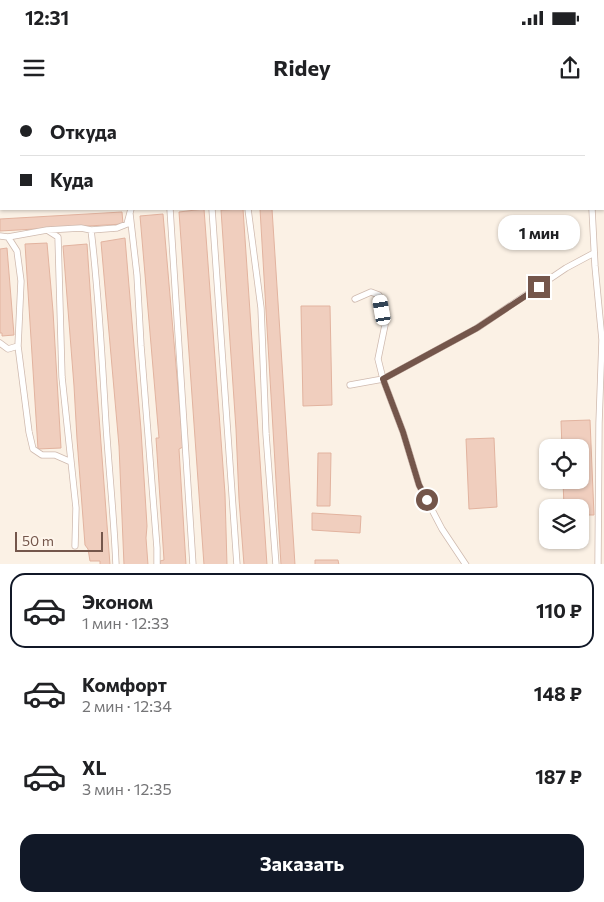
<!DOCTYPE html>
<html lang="ru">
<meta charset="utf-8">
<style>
body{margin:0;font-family:Commissioner,sans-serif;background:#f2f2f2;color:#202124;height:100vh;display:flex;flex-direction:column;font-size:19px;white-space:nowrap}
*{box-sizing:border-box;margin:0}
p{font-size:16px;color:#757577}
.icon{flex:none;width:28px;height:28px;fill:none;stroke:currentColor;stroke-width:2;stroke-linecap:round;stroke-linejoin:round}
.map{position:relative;height:464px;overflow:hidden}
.details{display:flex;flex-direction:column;background:#fff;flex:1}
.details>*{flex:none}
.banner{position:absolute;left:0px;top:0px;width:605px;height:110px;box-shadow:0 1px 4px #0004;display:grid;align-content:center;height:110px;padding:0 20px;background:#fff}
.controls{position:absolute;left:539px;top:339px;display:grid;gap:10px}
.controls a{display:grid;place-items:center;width:50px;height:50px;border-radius:10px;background:#fff;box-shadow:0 1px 4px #0004;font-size:25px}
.scale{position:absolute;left:15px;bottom:12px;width:88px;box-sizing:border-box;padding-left:5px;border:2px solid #74564b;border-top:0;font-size:14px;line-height:18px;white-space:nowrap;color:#74564b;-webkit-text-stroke:4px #fef5eb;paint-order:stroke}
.end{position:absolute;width:22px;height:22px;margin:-11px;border:6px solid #74564b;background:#fff;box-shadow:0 0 0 2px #fff}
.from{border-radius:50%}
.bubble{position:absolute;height:35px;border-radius:15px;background:#fff;box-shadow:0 1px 4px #0004;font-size:16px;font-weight:700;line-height:35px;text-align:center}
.car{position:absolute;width:15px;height:30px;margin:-15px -8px;border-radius:6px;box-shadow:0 0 4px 1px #0007;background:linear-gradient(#fff 24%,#345 0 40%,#fff 0 76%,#345 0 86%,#fff 0)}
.banner b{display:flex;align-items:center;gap:18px;height:48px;font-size:19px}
.banner b+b{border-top:1px solid #e0e0e0}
.banner i{width:12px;height:12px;background:#202124}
ul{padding:9px 0 0;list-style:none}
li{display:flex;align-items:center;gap:15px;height:75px;margin:0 10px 8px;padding:0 10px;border:2px solid transparent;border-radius:15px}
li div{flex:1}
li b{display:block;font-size:19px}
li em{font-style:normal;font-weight:700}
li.on{border-color:#111827}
li>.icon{width:45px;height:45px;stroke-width:1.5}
.action{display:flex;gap:10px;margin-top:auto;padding:10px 20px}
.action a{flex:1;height:58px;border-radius:15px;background:#111827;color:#fff;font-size:20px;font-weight:700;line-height:58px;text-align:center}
.status{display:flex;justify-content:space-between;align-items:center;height:35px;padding:0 25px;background:#fff;direction:ltr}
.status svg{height:14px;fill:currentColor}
header{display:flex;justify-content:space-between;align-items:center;height:65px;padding:0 20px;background:#fff;font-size:22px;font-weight:700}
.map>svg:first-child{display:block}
.building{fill:#f0cebe;stroke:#e2b39f}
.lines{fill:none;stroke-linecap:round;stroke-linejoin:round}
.service-casing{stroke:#cfbaaf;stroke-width:7}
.secondary-casing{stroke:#d1baac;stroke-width:18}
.service{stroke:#fff;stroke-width:5.5}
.secondary{stroke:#fff;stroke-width:16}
.route{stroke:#74564b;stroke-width:6}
</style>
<div class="status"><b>12:31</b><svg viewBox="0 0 49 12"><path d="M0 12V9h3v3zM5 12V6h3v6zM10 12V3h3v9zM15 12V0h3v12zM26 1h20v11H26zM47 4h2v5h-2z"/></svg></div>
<header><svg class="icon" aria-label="menu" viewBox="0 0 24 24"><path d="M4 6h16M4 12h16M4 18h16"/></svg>Ridey<svg class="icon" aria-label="share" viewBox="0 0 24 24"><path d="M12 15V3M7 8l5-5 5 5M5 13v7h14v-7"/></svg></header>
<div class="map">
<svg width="604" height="465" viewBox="0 0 604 465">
<rect width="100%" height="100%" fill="#fbf1e5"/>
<path class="building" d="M204,109l21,285 2,71h-23l-25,-353z
M243,109l14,206 10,150h-23l-5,-66 -3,-70 -15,-219z
M260,109h12l23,356h-14z
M122,112l1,12 -123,7v-12z
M163,114l20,233 -4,2 7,116h-26v-4l4,-1 -8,-122h3l-19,-222z
M125,138l16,192 6,96 -1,12 2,27h-24l-5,-119 -18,-204z
M47,143l6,68 8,137 -23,1 -13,-205z
M87,144l9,132 14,189h-10v-4h-10l-2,-12 -3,-4 -8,-106 -3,-53 -11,-140z
M7,148l7,87 -12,1v-3h-2v-84z
M301,206h29l2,99 -29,1z
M590,320l4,95h-14v-7h-16l-1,-28h17v-32h-18l-1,-27z
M494,338l3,69 -28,2 -3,-70z
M318,353h13l-1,53h-13z
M312,413l49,3 -1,17 -48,-3z
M315,460h23l1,5h-24z"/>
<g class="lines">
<g class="service-casing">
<path id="service" d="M170,109l23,356
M212,109l25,356
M248,109l13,99 5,126 10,131
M592,109l3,57 7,74 -3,83 -1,142
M130,114l7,61 4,71 16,202v17
M47,130l34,-2 10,2c8,65 11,129 15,194 3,47 8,93 10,141
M91,130l26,-2 10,-4 4,-15
M0,136l8,1 9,14 4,30 -3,65 11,86 4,17 9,6h13l16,7
M8,137l39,-7 11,7 4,140 14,131 -1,38
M355,199l16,-7 8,3 6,30 -7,34 5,20 20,53 16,53 23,44 24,36
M0,243l8,6 10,-3
M350,285l33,-6 94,-51 89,-60 28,-15"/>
</g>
<g class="secondary-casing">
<path id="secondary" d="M0,37h1"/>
</g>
<use href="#service" class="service"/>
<use href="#secondary" class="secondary"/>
</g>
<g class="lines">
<path class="route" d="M427,400l-8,-15 -16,-53 -20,-53 94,-51 62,-41"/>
</g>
</svg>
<div class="controls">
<a><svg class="icon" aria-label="locate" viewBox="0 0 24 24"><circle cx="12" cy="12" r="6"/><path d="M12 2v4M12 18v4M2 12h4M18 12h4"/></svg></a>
<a><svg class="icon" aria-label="layers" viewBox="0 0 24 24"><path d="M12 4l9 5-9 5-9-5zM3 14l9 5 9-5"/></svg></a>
</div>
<div class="scale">50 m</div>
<i class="end from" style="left:427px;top:400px"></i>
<i class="end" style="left:539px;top:187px"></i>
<div class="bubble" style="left:498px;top:115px;width:82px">1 мин</div>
<i class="car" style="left:382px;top:210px;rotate:350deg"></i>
<div class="banner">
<b><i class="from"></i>Откуда</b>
<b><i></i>Куда</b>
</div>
</div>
<section class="details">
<ul>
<li class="on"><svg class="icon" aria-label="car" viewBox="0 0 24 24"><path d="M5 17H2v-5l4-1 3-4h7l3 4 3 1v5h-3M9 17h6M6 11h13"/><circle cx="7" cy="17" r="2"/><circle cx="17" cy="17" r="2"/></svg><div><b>Эконом</b><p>1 мин · 12:33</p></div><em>110 ₽</em></li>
<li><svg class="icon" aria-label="car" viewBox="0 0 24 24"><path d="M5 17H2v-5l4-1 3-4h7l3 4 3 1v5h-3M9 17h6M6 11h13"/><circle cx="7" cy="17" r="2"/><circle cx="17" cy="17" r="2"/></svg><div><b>Комфорт</b><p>2 мин · 12:34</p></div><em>148 ₽</em></li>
<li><svg class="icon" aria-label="car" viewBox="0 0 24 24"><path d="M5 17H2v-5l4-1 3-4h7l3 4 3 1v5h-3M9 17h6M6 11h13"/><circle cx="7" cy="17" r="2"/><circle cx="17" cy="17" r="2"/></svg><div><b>XL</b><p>3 мин · 12:35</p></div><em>187 ₽</em></li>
</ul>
<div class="action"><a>Заказать</a></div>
</section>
